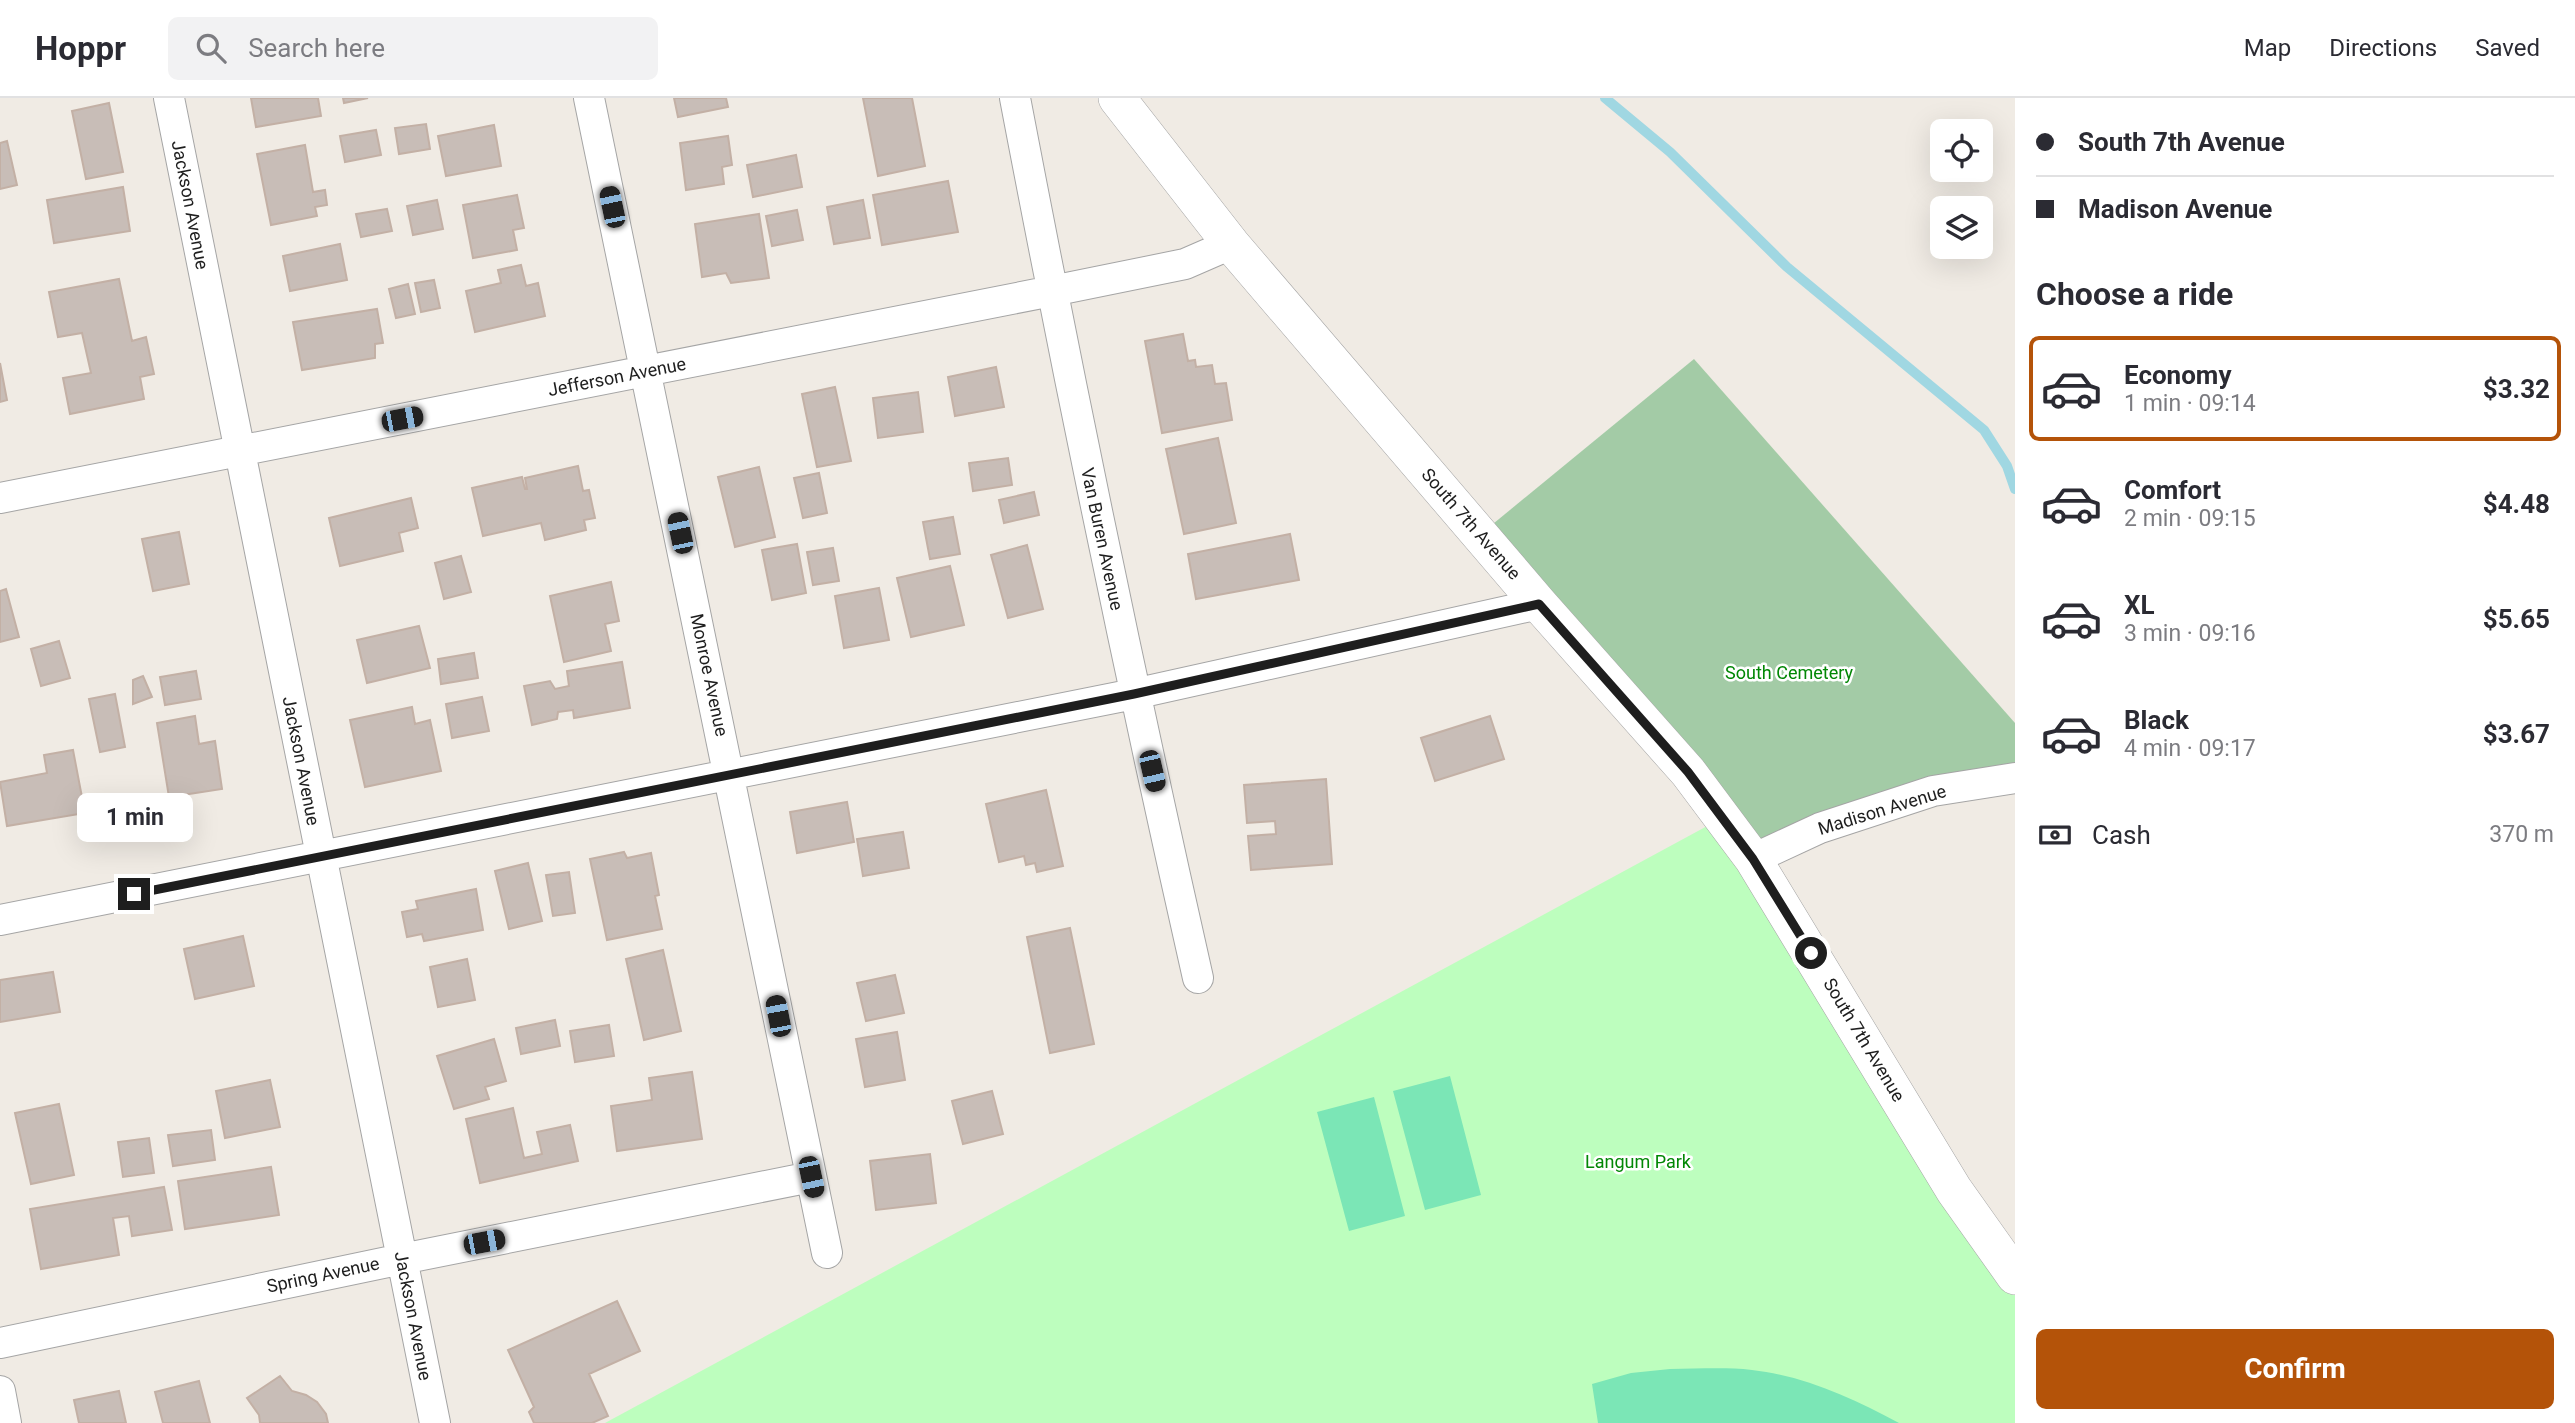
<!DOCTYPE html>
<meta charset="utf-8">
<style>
body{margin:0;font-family:Roboto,sans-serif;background:#f2f2f3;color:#2b2b33;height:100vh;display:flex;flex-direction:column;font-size:26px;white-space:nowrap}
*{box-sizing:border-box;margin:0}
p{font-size:23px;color:#7c7c81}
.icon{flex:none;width:38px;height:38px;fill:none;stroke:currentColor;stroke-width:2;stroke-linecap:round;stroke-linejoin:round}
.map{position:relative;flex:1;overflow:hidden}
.sheet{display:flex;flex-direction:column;background:#fff;width:560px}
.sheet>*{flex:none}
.guide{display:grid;align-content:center;height:154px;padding:0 21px;background:#fff}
.fabs{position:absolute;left:1930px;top:21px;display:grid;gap:14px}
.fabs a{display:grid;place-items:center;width:63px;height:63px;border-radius:10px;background:#fff;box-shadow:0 7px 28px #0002;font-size:35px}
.end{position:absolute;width:32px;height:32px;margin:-16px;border:9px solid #1e1e1e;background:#fff;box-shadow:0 0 0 4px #fff}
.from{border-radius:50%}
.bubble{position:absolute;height:49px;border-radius:10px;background:#fff;box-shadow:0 7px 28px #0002;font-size:23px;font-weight:700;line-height:49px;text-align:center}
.car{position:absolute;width:21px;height:42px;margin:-21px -10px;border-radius:9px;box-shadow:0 0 5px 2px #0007;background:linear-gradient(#222 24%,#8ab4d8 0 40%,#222 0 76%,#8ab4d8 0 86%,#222 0)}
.guide b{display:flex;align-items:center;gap:24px;height:66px;font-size:26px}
.guide b+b{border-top:2px solid #e1e1e2}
.guide i{width:18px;height:18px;background:#2b2b33}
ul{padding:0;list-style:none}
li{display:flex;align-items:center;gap:21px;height:105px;margin:0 14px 10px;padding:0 7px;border:4px solid transparent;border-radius:10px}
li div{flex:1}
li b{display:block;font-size:26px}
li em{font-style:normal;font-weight:700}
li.selected{border-color:#b45309}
li>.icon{width:63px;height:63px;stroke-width:1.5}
h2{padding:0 21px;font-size:32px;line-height:84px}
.pay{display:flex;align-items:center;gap:18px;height:77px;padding:0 21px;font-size:26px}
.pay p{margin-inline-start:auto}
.primary-button{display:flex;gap:14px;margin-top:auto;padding:14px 21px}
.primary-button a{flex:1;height:80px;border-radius:10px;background:#b45309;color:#fff;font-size:28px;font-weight:700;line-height:80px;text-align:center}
header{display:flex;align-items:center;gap:42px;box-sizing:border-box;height:98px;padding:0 35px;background:#fff;border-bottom:2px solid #e1e1e2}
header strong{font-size:33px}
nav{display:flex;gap:38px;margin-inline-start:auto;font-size:24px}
.search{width:490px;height:63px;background:#f2f2f3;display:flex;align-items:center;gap:18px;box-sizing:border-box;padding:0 24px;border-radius:10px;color:#7c7c81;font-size:26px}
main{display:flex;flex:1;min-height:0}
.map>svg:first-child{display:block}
.cemetery{fill:#a3cba6}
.park{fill:#bdfebe}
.pitch{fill:#7be6b6}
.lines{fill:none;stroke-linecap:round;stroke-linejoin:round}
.stream{stroke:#a0d7e2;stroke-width:10}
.building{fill:#c8bdb7;stroke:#c3b0a5;stroke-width:2}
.minor-casing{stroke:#a5a5a5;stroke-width:32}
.tertiary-casing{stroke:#a5a5a5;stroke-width:38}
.minor{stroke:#fff;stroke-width:30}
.tertiary{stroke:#fff;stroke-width:37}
.route{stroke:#1e1e1e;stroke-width:9}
.labels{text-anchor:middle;stroke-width:5;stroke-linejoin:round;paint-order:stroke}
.street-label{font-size:18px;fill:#1e1e1e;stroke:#fff}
.park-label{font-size:18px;fill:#028705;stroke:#fff}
</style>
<header>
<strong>Hoppr</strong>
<div class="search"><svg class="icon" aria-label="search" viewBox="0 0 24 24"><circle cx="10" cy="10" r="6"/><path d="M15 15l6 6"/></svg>Search here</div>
<nav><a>Map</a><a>Directions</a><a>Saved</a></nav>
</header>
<main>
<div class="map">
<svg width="2015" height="1325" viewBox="0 0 2015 1325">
<rect width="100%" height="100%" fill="#f0ebe4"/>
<path class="cemetery" d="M1694,261l321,364v46l-260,79 -267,-320z"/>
<path class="park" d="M1722,720l293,440v165h-1410z"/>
<path class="pitch" d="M1450,978l31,119 -56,15 -32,-119z
M1374,999l31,119 -56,15 -32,-119z
M1670,1271c27,0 55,-2 82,1 53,6 100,28 147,53h-301l-6,-39 39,-11z"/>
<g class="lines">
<path class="stream" d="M1605,0l65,54 117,115 197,163 23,36 8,23"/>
</g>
<path class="building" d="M251,0h67l3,18 -65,11z
M343,0h25l-24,5z
M674,0h52l2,9 -50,10z
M863,0h49l13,68 -47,10z
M109,5l14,69 -37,7 -14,-68z
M426,26l4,25 -31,5 -4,-26z
M494,27l7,41 -55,10 -8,-40z
M376,32l5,25 -36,7 -5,-26z
M728,38l4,29 -10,2 2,17 -38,6 -6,-47z
M7,43l10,44 -17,4v-46z
M305,47l8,47 12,-2 2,15 -12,2 2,9 -46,9 -14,-71z
M796,57l6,32 -49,10 -6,-32z
M948,83l10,51 -76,13 -9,-50z
M123,89l7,44 -76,12 -7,-43z
M517,97l7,33 -11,2 4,20 -44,8 -10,-53z
M437,102l6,29 -30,6 -6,-29z
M863,102l7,38 -36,6 -7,-37z
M387,111l5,22 -31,6 -5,-23z
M797,112l6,30 -31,6 -6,-30z
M759,116l10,64 -38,5 -5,-10 -24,4 -7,-53z
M340,146l7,36 -57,11 -7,-35z
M521,167l5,21 12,-3 7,33 -70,16 -9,-41 35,-8 -3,-13z
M119,181l13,62 14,-4 8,37 -14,3 4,22 -74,15 -7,-36 28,-5 -9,-40 -24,4 -9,-45z
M434,182l6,28 -19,4 -6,-29z
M408,186l7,30 -19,4 -7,-29z
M377,211l6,34 -8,1v14l-73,12 -9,-48z
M1183,236l5,27 7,-1 1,7 16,-2 3,19 11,-1 6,37 -70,13 -17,-92z
M0,265l7,37 -7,2z
M996,269l8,40 -49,9 -7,-39z
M835,289l16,74 -34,6 -15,-73z
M918,294l5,40 -45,6 -5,-40z
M1218,340l18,85 -52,11 -18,-85z
M1008,360l4,27 -39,6 -4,-28z
M578,368l5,25 6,-1 6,28 -11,2 2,10 -41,10 -4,-17 -58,13 -11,-48 50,-11 3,12h2l-2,-11z
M759,369l16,70 -40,10 -17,-70z
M819,375l8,40 -24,5 -9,-40z
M1034,394l5,23 -35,8 -5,-23z
M411,400l7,30 -19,5 4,18 -63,15 -11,-48z
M953,419l7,37 -30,5 -7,-37z
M179,434l10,52 -36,7 -11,-52z
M1290,436l9,46 -103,19 -8,-45z
M797,446l9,49 -34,7 -10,-50z
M1027,447l16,64 -35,9 -17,-63z
M833,450l6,33 -26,4 -6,-33z
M461,458l10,36 -27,7 -9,-36z
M950,468l14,59 -53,12 -14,-59z
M611,484l8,39 -14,3 6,27 -47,11 -14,-66z
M879,490l10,52 -45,8 -9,-52z
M6,491l13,48 -19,5v-51z
M419,528l11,42 -63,15 -10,-43z
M59,543l11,37 -29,8 -10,-37z
M474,555l4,25 -37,6 -3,-25z
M622,564l8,46 -56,10 -1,-8 -15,2 -1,7 -25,6 -8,-39 26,-5 5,8 14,-3 -2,-15z
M196,573l5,28 -36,6 -5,-28z
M143,578l9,21 -19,7v-24z
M115,596l10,53 -25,5 -11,-53z
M482,599l7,34 -37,7 -6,-34z
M412,609l3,17 15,-4 11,51 -76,16 -15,-67z
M195,618l4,28 16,-3 7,48 -53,8 -12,-74z
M1490,618l14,43 -69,22 -14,-43z
M73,652l12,63 -78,13 -7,-44 47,-9 -3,-18z
M1326,681l6,85 -81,6 -3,-34 28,-2 -1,-13 -28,2 -3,-38z
M1046,692l17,76 -26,6 -2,-9 -9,2 -2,-9 -25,6 -13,-58z
M847,704l7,40 -57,11 -7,-41z
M903,734l6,36 -46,8 -6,-37z
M624,754l3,6 24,-5 8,42 -4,1 7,33 -55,11 -17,-81z
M528,765l14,58 -33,8 -14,-58z
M569,774l6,41 -22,3 -7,-41z
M476,791l7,41 -59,11 -2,-7 -15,3 -5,-25 16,-3 -2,-8z
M1070,830l24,116 -44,9 -23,-116z
M243,838l11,50 -59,13 -11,-50z
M663,852l18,81 -37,9 -18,-81z
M467,861l8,41 -37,7 -8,-40z
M53,874l7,40 -60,10v-42z
M895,877l9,38 -38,8 -9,-38z
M555,922l5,26 -39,8 -5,-26z
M609,927l5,31 -39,6 -5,-31z
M897,934l8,48 -40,7 -9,-48z
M494,941l12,42 -21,6 4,12 -35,10 -17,-53z
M692,974l10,67 -85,12 -6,-45 41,-6 -3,-22z
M270,982l10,47 -55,11 -9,-47z
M992,993l11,43 -40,10 -11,-43z
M59,1006l15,71 -43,9 -16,-71z
M513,1010l11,50 18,-4 -5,-22 33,-7 8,36 -98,22 -14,-64z
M211,1032l4,30 -42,6 -5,-31z
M149,1040l5,35 -31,4 -5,-35z
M930,1056l6,49 -60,7 -6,-49z
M271,1069l8,48 -94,14 -7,-48z
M164,1089l8,43 -40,6 -3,-20 -16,2 6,37 -78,14 -11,-60z
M617,1203l23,50 -51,23 19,42 -16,7h-58l-5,-11 5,-5 -26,-57z
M280,1278l12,15 14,4 11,7 9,12 2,9h-68l-1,-8 -12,-17z
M199,1283l11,42h-47l-8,-31z
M119,1293l7,32h-47l-5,-23z"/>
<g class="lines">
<g class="minor-casing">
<path id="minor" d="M169,0l266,1325
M589,0l238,1155
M1015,0c56,294 117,588 183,880
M0,400l1052,-207 133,-27 46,-20
M1753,761l67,-31 113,-37 82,-13
M0,822l1134,-226 405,-90
M0,1245l402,-84 409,-82
M0,1293l6,32"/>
</g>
<g class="tertiary-casing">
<path id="tertiary" d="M1117,0l114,146 308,360 149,168 65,87 201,331 61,86"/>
</g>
<use href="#minor" class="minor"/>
<use href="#tertiary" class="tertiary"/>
</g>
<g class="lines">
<path class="route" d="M134,796l1000,-200 405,-90 149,168 65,87 58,94"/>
</g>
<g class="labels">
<g class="street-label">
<text transform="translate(190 107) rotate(79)" y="6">Jackson Avenue</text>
<text transform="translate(617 279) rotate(-11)" y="6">Jefferson Avenue</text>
<text transform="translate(1471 426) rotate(49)" y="6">South 7th Avenue</text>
<text transform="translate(1102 441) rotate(78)" y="6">Van Buren Avenue</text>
<text transform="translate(709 577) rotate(78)" y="6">Monroe Avenue</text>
<text transform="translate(301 663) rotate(79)" y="6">Jackson Avenue</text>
<text transform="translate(1882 712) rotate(-17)" y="6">Madison Avenue</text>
<text transform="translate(1864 942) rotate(59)" y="6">South 7th Avenue</text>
<text transform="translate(323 1177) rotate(-12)" y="6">Spring Avenue</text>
<text transform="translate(413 1218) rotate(79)" y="6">Jackson Avenue</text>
</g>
<g class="park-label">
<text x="1789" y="581">South Cemetery</text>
<text x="1638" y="1070">Langum Park</text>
</g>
</g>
</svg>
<div class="fabs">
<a><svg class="icon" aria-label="locate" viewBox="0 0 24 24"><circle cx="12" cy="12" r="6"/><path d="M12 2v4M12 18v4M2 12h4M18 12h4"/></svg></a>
<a><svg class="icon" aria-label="layers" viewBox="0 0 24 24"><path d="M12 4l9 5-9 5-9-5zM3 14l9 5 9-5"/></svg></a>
</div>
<i class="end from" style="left:1811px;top:855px"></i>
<i class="end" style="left:134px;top:796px"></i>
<div class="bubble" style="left:77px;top:695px;width:116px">1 min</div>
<i class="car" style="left:612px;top:109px;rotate:348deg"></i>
<i class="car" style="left:402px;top:321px;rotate:79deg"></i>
<i class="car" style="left:680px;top:435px;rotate:348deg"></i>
<i class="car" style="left:1152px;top:673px;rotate:167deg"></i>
<i class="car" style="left:778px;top:918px;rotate:349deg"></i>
<i class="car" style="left:811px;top:1079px;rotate:168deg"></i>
<i class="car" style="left:484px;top:1144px;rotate:79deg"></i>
</div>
<section class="sheet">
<div class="guide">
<b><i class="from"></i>South 7th Avenue</b>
<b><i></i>Madison Avenue</b>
</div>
<h2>Choose a ride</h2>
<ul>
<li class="selected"><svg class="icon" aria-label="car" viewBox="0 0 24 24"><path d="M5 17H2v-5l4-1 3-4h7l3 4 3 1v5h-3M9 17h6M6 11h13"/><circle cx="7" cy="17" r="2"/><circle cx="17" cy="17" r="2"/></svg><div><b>Economy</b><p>1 min · 09:14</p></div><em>$3.32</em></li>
<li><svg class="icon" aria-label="car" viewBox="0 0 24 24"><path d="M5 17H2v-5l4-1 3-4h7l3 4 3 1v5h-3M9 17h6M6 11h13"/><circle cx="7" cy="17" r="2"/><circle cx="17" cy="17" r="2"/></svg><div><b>Comfort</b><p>2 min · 09:15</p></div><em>$4.48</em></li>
<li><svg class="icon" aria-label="car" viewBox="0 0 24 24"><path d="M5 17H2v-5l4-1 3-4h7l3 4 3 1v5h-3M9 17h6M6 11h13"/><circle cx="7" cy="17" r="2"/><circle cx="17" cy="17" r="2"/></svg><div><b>XL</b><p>3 min · 09:16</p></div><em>$5.65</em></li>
<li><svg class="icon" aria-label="car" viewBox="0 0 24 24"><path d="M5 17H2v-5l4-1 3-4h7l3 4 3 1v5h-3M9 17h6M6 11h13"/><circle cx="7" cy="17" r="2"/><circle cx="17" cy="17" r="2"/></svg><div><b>Black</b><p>4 min · 09:17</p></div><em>$3.67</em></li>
</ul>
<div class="pay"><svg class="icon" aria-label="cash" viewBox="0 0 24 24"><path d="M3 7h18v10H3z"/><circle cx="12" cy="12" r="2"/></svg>Cash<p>370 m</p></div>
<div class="primary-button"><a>Confirm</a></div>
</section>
</main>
